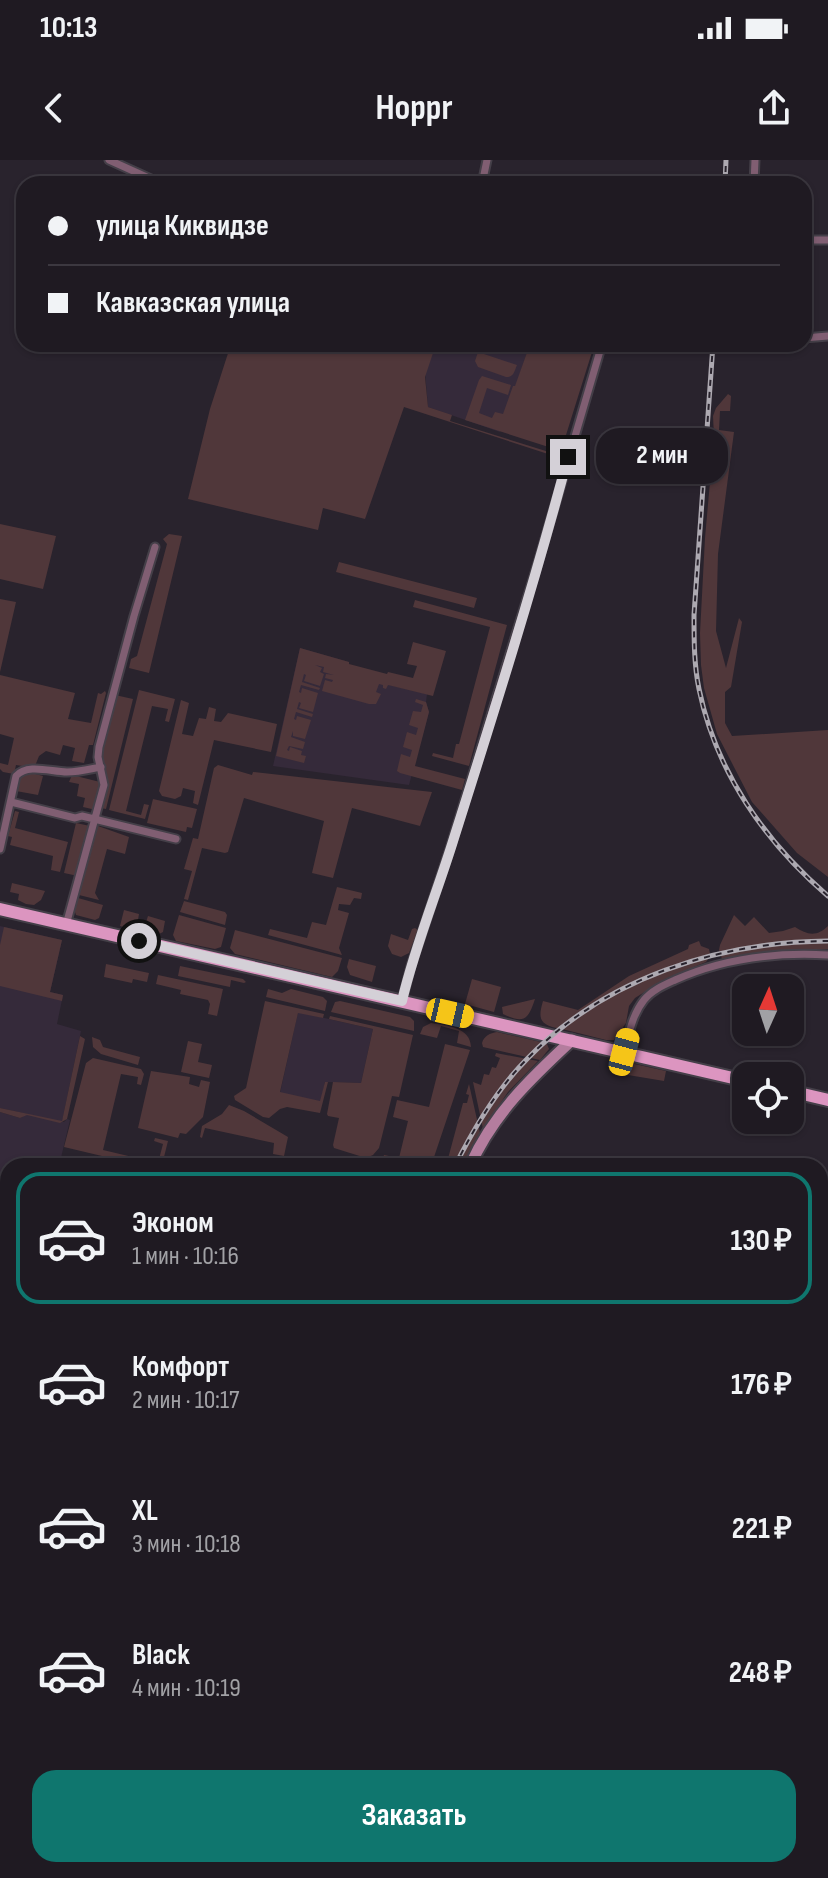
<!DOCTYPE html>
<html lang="ru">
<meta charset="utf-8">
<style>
body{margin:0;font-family:"Sofia Sans Condensed",sans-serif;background:#2c272f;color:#f1f3f6;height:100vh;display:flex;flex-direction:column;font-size:30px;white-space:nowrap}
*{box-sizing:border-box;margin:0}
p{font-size:26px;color:#a1a1a5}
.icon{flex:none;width:44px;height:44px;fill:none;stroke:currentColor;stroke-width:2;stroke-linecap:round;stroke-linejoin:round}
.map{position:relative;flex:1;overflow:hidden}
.drawer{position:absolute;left:0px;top:998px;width:828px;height:720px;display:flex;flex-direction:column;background:#1f1a22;border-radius:24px 24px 0 0;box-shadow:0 2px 6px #0004,0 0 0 2px #3c3840}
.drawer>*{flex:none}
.banner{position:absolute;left:16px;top:16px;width:796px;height:176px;border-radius:24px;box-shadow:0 2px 6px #0004,0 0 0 2px #3c3840;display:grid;align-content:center;height:176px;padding:0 32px;background:#1f1a22}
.needle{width:52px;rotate:3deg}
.fabs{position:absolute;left:732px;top:814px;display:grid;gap:16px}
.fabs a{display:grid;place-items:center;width:72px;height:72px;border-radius:16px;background:#1f1a22;box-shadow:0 2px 6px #0004,0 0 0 2px #3c3840;font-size:40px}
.end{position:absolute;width:36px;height:36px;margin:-18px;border:10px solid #d4d0d7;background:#111;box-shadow:0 0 0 4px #111}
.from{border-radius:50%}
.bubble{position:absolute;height:56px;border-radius:24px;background:#1f1a22;box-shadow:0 2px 6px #0004,0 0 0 2px #3c3840;font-size:26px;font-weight:700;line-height:56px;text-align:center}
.car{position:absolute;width:24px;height:48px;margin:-24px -12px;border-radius:10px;box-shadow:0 0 6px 2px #0007;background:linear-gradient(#f5c518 24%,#345 0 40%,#f5c518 0 76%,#345 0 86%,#f5c518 0)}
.banner b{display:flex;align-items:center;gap:28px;height:76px;font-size:30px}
.banner b+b{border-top:2px solid #3c3840}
.banner i{width:20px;height:20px;background:#f1f3f6}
ul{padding:14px 0 0;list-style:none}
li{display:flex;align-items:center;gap:24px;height:132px;margin:0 16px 12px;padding:0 16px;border:4px solid transparent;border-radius:24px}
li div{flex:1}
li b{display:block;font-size:30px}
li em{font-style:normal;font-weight:700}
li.active{border-color:#0f766e}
li>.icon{width:72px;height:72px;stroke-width:1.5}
.cta{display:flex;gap:16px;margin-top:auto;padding:16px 32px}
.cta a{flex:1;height:92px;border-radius:24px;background:#0f766e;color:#fff;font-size:32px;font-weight:700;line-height:92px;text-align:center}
.status{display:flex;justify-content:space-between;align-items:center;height:56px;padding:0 40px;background:#1f1a22;direction:ltr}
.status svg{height:22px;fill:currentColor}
header{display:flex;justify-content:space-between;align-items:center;height:104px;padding:0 32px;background:#1f1a22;font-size:36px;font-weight:700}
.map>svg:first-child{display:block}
.built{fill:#352a3a}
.green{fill:#50373a}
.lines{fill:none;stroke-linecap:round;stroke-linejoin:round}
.stream{stroke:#03142e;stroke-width:2}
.street-casing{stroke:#443f48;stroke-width:11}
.secondary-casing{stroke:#443f48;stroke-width:15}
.primary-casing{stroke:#443f48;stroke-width:16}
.street{stroke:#805e72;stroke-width:7}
.secondary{stroke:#b47d9e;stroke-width:11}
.primary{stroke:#dc95c0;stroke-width:12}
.rail-casing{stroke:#ada9b1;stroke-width:5}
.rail{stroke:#29232d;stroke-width:2;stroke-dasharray:6;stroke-linecap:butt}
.route{stroke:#d4d0d7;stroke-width:10}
</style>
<div class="status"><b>10:13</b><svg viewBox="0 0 49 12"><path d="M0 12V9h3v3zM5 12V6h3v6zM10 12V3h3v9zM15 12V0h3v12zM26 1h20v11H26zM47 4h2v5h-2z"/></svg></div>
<header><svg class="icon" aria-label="back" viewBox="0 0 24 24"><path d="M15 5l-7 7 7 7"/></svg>Hoppr<svg class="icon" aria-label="share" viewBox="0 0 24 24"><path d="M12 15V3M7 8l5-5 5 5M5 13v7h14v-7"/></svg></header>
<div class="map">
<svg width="828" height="1718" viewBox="0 0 828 1718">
<rect width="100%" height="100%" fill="#29232d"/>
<path class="built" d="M425,184h105l-30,88 -72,-25 -5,-59z
M300,488l49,14 -3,11 2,2 79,19 -1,8 3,10 -20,73 -136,-19z
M0,766l62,14 -12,52 13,3 -6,29 24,7 -19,91 -34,-7 36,7 3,-3 3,1 -11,46h-51v73l-8,-3v-124l20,6 7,-4 -27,-6z
M298,852l75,17 -12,54 -36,-1 -4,20 -41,-9z
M820,1254l8,2v121h-5l-3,-13z
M38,1710h154l-1,8h-152z
M552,1710h248l4,8h-253z"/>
<path class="green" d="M231,184h205l-11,33 3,30 24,8 -2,6 99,31 -1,2 -144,-47 -39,112 -42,-11 -5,22 -130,-31 22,-90z
M530,184h62v8l-31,99 -96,-31 14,-40 3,-4 29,9 -3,10 -21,-7 -8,25 13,5 3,-6 8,2 10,-28h2z
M478,192l39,13c-3,7 -3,12 -11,12l-28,-10 -3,-6z
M728,234l3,2 -1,15h-10l-1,19 15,2 -16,122 -2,77 10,37 13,-50 3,4 -11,65 -6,5v31l7,13 96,-6v147l-31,-24 -45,-51 -35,-68 -13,-46 -3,-23 -1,-32 5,-95 9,-101 -1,-21 3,-8z
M0,364l56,12 -13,53 -43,-10z
M169,374l13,2 -33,137 -20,-5 2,-9 6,-3 30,-112 -4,-5z
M339,402l138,36 -3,10 -138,-36z
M0,439l16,3 -16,70z
M415,440l92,25 -38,141 -37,-10 1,-3 20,5 3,-14h3l31,-117 -77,-20z
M413,482l33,9 -13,45 -45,-11 -2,4 -3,-1v-3l-4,-1 -3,8 5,2 -5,10h-7l-47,-13 3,-11 7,2 1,-2 -8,-2 1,-4 8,1 -11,-3 1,-5 -9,-2 7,3 -2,4 4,2 -4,12 -16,-5 2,-6 -2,-1 -2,8 18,6 -1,2 -18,-5 -2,7 2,1 1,-5 16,5 -5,19 -14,-4 2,-5 -2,-1 -2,7 16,5 -1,3 -16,-5 -2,7 2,1 1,-4 14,4 -6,19 -12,-3v-5l-2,6 14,5 -2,7 -14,-3 -2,4 2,1 1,-4 12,4 -1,4 5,1 -2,7 -28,-7 24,-108 49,14v2l38,10 1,-2 25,6 4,-12 -10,-2z
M0,515l75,18 -7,26 23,4 7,-30 3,1 4,-3 1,2 -13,52h-4l-5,18 -12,-2 3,-13 -12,-3 -3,10 -14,-4 -7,5 -4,10 -6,1 -13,-2 -2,9 -11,-2 -3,-3v-6l8,2 6,-27 -14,-4z
M139,530l36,9 -6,23 -4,-1 3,-12 -16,-3 -26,105 15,4 3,-11 5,1 -4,14 -36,-9z
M115,535l18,4 -27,110 -5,-1 7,-27 -7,-31z
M416,539l10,3 3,10 -14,54 50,13 -3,11 -62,-17 -3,-2 4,-17 9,3 2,-7 -9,-3 4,-15 9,3 2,-7 -9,-3 4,-14 8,1 2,-7 -8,-3z
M181,540l8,3 -7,31 11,2 6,-18 7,1 3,-12 7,2 -2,12 7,1 7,-9 49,11 -6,28 -57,-12 -16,65 -5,-2 2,-12 -12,-3 -2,8 -6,3 -13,-3 -3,-5z
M218,605l34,10 1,-3 179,20 -12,34 -68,-18 -19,70 -21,-5 12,-52 -80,-23 -16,54 -3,1 -23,-5 -14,52 -4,-1 8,-28 -8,-2 9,-31 5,1 16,-71z
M28,612l15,4 -5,19 -22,-4 5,-18z
M72,615l28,7 -4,28 -13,-3 2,-9 -8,-2 2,-12 -10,-2z
M153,639l44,10 -5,19 -5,-1 -1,5 -39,-9z
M15,651l4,1 -4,16 53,14 -8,30 -9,-2 2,-14 -43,-11 2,-8 -4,-1z
M76,663l14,3 -12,50 -14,-3z
M98,666l31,11 -4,17 -18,-5 -12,44 4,7 -20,-5z
M12,723l33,8 -4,9 -7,5 -8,-1 -8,-4 1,-6 -9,-2z
M337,727l25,6 -1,6 -7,-1 -4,7 -11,-1 -1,6 11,3 -10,35 3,7 -74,-20 2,-6 37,9 5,-16 14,3z
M78,738l25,7 -4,13 -4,2 -19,-5 -2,-6z
M184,741l41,11 2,3 -2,10 -45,-13z
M124,750l15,4 -1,6 8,2 2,-6 17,5 -2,11 -6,3 -37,-9z
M179,755l47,13 -5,19 -6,2 -39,-8 -3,-6z
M734,755l11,11 9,-9 15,16 14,-2 12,-4c12,8 22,10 33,-1v23l-58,3 -48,7 -3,-9 1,-5z
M4,767l58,13 -12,52 13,3 -1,6 -62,-15v-41z
M415,768l3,2 -9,23 -8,4 -9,-3 -4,-8 3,-12 17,6 4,-11z
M235,770l107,28 -4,13 -6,6 -97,-23 -5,-6z
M699,781l2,5 8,3 1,5c-54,15 -105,39 -149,75 -20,-4 -24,-8 -18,-28l35,9 51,-34 59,-27 1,-4z
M710,796l-4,6 -41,17 -30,19 -6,8 -3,17 -12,17h-8l-44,-11c44,-35 95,-57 148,-73z
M349,799l27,7 -4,16 -22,-7 -3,-8z
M106,804l43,9 -2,9 -14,-3 -1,4 -28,-6z
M180,806l63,13 3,3 -2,1 -13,-3 -1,7 -52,-11z
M158,815l65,14 -6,27 -9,-2 2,-10 -2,-4 -28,-6 1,-4 -25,-6z
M472,819l29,8 -7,25 -29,-8z
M268,829l14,4 9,-4 32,8 4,4 -2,10 -59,-14z
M535,839c-7,21 -11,25 -32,15l-1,-7z
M265,841l59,13 -1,4 -25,-5 -18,79 40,9 5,-19h3l-8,31 -33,-6 -7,2 -11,9 -6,-1 -28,-17 -1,-4 12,-8z
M340,841l70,16 4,4v10l-83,-19 4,-10z
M330,856l83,19 -14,62 -7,-1 -13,52 -6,7 -7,3 -32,-10 -1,-3 6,-27 -11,-2 -1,-2 6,-32 28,1 12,-54 -44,-10z
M431,863c17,3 39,4 40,24l-14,-4 2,-12 -18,-5 -4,12 -17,-4 3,-7z
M497,872l44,10 6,2 2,5 -9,11 -57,-13 -1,-4c2,-7 8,-10 15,-11z
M80,876l5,3 -18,80 -7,4 -33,-8 -7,3 -20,-6v-4l62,13z
M92,877l8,3 3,7 37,10 -2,8 -37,-11 -8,-7z
M188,881l14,3 -4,18 14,3 -3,13 -28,-6z
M445,884l25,6 -39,116h-50l3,-11 15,3 9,-37 -15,-4 4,-17 32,7z
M496,893l42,8 -30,31 -25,37 -10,-47 8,3 3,-11 5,1 3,-8 4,1 4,-10 -5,-2z
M93,898l48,11 3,5 -3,11 -4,-1 1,-7 -17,-3 -18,76 55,13 5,-19 -9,-3 1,-3 13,3 -4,16 5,2 -1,7h-24l-80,-19 22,-84z
M630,903l36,8 -2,10 -36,-6z
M151,911l39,6 -1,7 10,3 2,-7 9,2 -7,35 -17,17 -6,-1 -2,5 -40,-10z
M469,924l11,49 -17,33h-17l17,-63h4l2,-8 -3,-1z
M229,945l15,6 44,26 -4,19 -11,-2 1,-11 -69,-15 -3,10 -2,-1 2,-11 20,-12z
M274,1710h278l-1,8h-280z"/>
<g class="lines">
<path class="stream" d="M820,1655l8,2"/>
<g class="street-casing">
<path id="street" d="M109,0l53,24
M482,24l5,-24
M754,24l1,-24
M811,80h17
M804,178l24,-2
M728,186l20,-2
M11,642l64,16 7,-2 94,23
M0,689l16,-73c12,-13 35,-4 51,-4 12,0 23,-3 34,-5
M66,765l38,-140 -6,-28 1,-10 35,-131 21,-69
M402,841l9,-35 38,-114 89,-289 64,-219
M624,892c5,-18 8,-37 20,-52 8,-10 20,-15 31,-20 49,-22 100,-28 153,-25
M473,1000l27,6
M820,1079l8,2
M820,1161l8,2
M820,1246l8,2
M820,1473l8,1
M820,1560l8,1
M820,1612l8,4
M823,1694l5,12"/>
</g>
<g class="secondary-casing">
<path id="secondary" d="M470,1006c23,-52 61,-88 102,-126
M820,1505l8,-17"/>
</g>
<g class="primary-casing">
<path id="primary" d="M0,749l746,172
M790,931l38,9"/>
</g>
<use href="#street" class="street"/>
<use href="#secondary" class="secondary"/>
<use href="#primary" class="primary"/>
<g class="rail-casing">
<path id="rail" d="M725,24l1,-24
M713,184l-19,271c0,25 0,50 5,74 17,83 66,153 129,207
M455,1006c19,-38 42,-77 72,-107 78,-81 191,-117 301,-118
M248,1718l3,-8"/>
</g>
<use href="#rail" class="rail"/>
</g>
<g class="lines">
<path class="route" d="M139,781l263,60c13,-55 35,-108 52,-163 40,-126 80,-253 114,-381"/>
</g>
</svg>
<div class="fabs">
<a><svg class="needle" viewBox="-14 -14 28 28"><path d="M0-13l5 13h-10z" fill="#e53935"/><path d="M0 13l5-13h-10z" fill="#a1a1a5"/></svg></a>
<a><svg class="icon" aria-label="locate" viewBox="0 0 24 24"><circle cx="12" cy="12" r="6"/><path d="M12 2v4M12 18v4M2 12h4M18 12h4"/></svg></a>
</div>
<i class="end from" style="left:139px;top:781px"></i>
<i class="end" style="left:568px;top:297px"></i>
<div class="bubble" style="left:596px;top:268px;width:132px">2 мин</div>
<i class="car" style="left:450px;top:853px;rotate:103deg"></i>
<i class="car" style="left:624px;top:892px;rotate:15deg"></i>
<div class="banner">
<b><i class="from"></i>улица Киквидзе</b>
<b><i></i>Кавказская улица</b>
</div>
<section class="drawer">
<ul>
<li class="active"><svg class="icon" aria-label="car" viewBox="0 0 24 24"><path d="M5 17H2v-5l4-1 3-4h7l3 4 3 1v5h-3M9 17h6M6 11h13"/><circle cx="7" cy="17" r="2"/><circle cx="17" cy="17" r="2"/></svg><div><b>Эконом</b><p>1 мин · 10:16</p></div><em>130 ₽</em></li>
<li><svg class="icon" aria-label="car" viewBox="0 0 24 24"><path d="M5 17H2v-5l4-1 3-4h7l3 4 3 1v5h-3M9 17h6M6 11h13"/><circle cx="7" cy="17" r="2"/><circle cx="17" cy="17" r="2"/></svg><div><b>Комфорт</b><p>2 мин · 10:17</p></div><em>176 ₽</em></li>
<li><svg class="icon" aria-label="car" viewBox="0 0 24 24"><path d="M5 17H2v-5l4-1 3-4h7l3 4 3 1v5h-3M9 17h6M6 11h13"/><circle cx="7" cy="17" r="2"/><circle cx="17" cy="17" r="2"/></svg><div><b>XL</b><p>3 мин · 10:18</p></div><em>221 ₽</em></li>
<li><svg class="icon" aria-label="car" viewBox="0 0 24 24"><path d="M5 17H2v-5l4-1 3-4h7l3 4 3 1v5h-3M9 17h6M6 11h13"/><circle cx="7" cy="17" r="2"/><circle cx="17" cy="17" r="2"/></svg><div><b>Black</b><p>4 мин · 10:19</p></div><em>248 ₽</em></li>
</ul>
<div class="cta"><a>Заказать</a></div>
</section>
</div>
